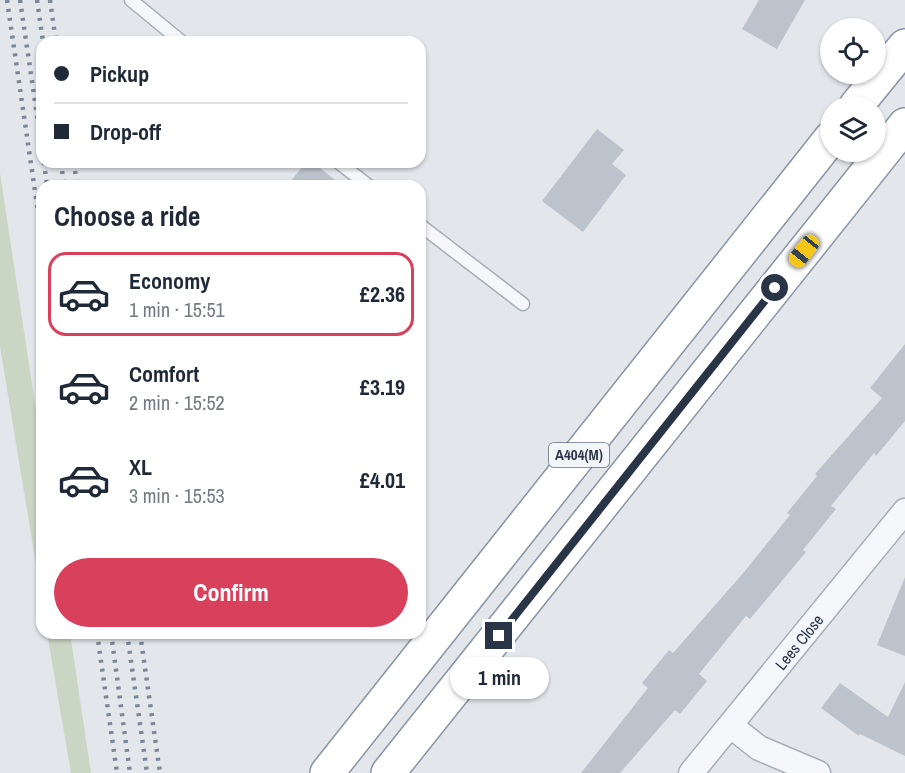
<!DOCTYPE html>
<meta charset="utf-8">
<style>
body{margin:0;font-family:"Archivo Narrow",sans-serif;background:#f6f6f7;color:#1f2937;height:100vh;display:flex;flex-direction:column;font-size:22px;white-space:nowrap}
*{box-sizing:border-box;margin:0}
p{font-size:20px;color:#747a83}
.icon{flex:none;width:33px;height:33px;fill:none;stroke:currentColor;stroke-width:2;stroke-linecap:round;stroke-linejoin:round}
.map{position:relative;flex:1;overflow:hidden}
.details{position:absolute;left:36px;top:180px;width:390px;height:459px;display:flex;flex-direction:column;background:#fff;border-radius:18px;box-shadow:0 2px 4px #0004}
.details>*{flex:none}
.top-card{position:absolute;left:36px;top:36px;width:390px;height:132px;border-radius:18px;box-shadow:0 2px 4px #0004;display:grid;align-content:center;height:132px;padding:0 18px;background:#fff}
.fabs{position:absolute;left:820px;top:18px;display:grid;gap:12px}
.fabs a{display:grid;place-items:center;width:66px;height:66px;border-radius:50%;background:#fff;box-shadow:0 2px 4px #0004;font-size:30px}
.end{position:absolute;width:27px;height:27px;margin:-14px;border:8px solid #293446;background:#fff;box-shadow:0 0 0 3px #fff}
.from{border-radius:50%}
.bubble{position:absolute;height:42px;border-radius:21px;background:#fff;box-shadow:0 2px 4px #0004;font-size:20px;font-weight:800;line-height:42px;text-align:center}
.car{position:absolute;width:18px;height:36px;margin:-18px -9px;border-radius:8px;box-shadow:0 0 4px 2px #0007;background:linear-gradient(#f5c518 24%,#345 0 40%,#f5c518 0 76%,#345 0 86%,#f5c518 0)}
.top-card b{display:flex;align-items:center;gap:21px;height:57px;font-size:22px}
.top-card b+b{border-top:2px solid #e0e1e3}
.top-card i{width:15px;height:15px;background:#1f2937}
ul{padding:0;list-style:none}
li{display:flex;align-items:center;gap:18px;height:84px;margin:0 12px 9px;padding:0 6px;border:3px solid transparent;border-radius:18px}
li div{flex:1}
li b{display:block;font-size:22px}
li em{font-style:normal;font-weight:800}
li.selected{border-color:#d9405b}
li>.icon{width:54px;height:54px;stroke-width:1.5}
h2{padding:0 18px;font-size:27px;line-height:72px}
.button{display:flex;gap:12px;margin-top:auto;padding:12px 18px}
.button a{flex:1;height:69px;border-radius:36px;background:#d9405b;color:#fff;font-size:24px;font-weight:800;line-height:69px;text-align:center}
.map>svg:first-child{display:block}
.green{fill:#c9d6c3}
.building{fill:#bcc3cc}
.lines{fill:none;stroke-linecap:round;stroke-linejoin:round}
.service-casing{stroke:#a7aeb7;stroke-width:15}
.minor-casing{stroke:#a7aeb7;stroke-width:27}
.motorway-casing{stroke:#8994a4;stroke-width:36}
.service{stroke:#f6f7fa;stroke-width:12}
.minor{stroke:#f6f7fa;stroke-width:24}
.motorway{stroke:#fff;stroke-width:33}
.rail{stroke:#7b8697;stroke-width:4.5;stroke-dasharray:3 6;stroke-linecap:butt}
.route{stroke:#293446;stroke-width:8}
.labels{text-anchor:middle;stroke-width:5;stroke-linejoin:round;paint-order:stroke}
.shield{fill:#f3f6f9;stroke:#666e7c;stroke-width:1.5}
.shield-label{font-size:15px;font-weight:bold;fill:#293446}
.street-label{font-size:16px;fill:#293446;stroke:#f3f6f9}
</style>
<div class="map">
<svg width="905" height="773" viewBox="0 0 905 773">
<rect width="100%" height="100%" fill="#e3e7ec"/>
<path class="green" d="M0,173l42,277v150l-42,-253z
M47,633h23l21,140h-20z"/>
<path class="building" d="M759,0h46l-28,49 -35,-20z
M597,129l27,21 -12,14 14,11 -43,57 -41,-31z
M306,162h6l31,24h-56z
M905,344v77l-29,35 -2,-3 -43,53 5,3 -33,41 3,2 -56,67 -4,-3 -47,58 8,7 -27,33 -5,-4 -55,63h-39l67,-85 -6,-5 27,-33 4,3 72,-82 45,-56 -3,-2 30,-37 -2,-2 67,-76 -12,-10z
M905,577v79l-28,-11z
M905,682v74l-45,-22 -1,2 -38,-28 19,-25 48,34z"/>
<g class="lines">
<g class="service-casing">
<path id="service" d="M131,0l51,42
M338,162l31,24
M420,225l103,79"/>
</g>
<g class="minor-casing">
<path id="minor" d="M731,726l28,22 59,25
M691,773l214,-262"/>
</g>
<g class="motorway-casing">
<path id="motorway" d="M856,106l49,-60
M327,773l504,-635
M388,773l517,-648"/>
</g>
<use href="#service" class="service"/>
<use href="#minor" class="minor"/>
<use href="#motorway" class="motorway"/>
<path class="rail" d="M7,0l35,239
M20,0l22,149
M37,0l6,42
M50,0l6,42
M44,162l3,24
M61,162l3,24
M74,162l3,24
M97,633l20,140
M111,633l19,140
M127,633l20,140
M140,633l20,140"/>
</g>
<g class="lines">
<path class="route" d="M499,636l276,-348"/>
</g>
<g class="labels">
<rect class="shield" x="549" y="443" width="60" height="24" rx="4.5"/>
<g class="shield-label">
<text x="579" y="460">A404(M)</text>
</g>
<g class="street-label">
<text transform="translate(799 642) rotate(-51)" y="6">Lees Close</text>
</g>
</g>
</svg>
<div class="fabs">
<a><svg class="icon" aria-label="locate" viewBox="0 0 24 24"><circle cx="12" cy="12" r="6"/><path d="M12 2v4M12 18v4M2 12h4M18 12h4"/></svg></a>
<a><svg class="icon" aria-label="layers" viewBox="0 0 24 24"><path d="M12 4l9 5-9 5-9-5zM3 14l9 5 9-5"/></svg></a>
</div>
<i class="end from" style="left:775px;top:288px"></i>
<i class="end" style="left:499px;top:636px"></i>
<div class="bubble" style="left:450px;top:657px;width:99px">1 min</div>
<i class="car" style="left:804px;top:251px;rotate:219deg"></i>
<div class="top-card">
<b><i class="from"></i>Pickup</b>
<b><i></i>Drop-off</b>
</div>
<section class="details">
<h2>Choose a ride</h2>
<ul>
<li class="selected"><svg class="icon" aria-label="car" viewBox="0 0 24 24"><path d="M5 17H2v-5l4-1 3-4h7l3 4 3 1v5h-3M9 17h6M6 11h13"/><circle cx="7" cy="17" r="2"/><circle cx="17" cy="17" r="2"/></svg><div><b>Economy</b><p>1 min · 15:51</p></div><em>£2.36</em></li>
<li><svg class="icon" aria-label="car" viewBox="0 0 24 24"><path d="M5 17H2v-5l4-1 3-4h7l3 4 3 1v5h-3M9 17h6M6 11h13"/><circle cx="7" cy="17" r="2"/><circle cx="17" cy="17" r="2"/></svg><div><b>Comfort</b><p>2 min · 15:52</p></div><em>£3.19</em></li>
<li><svg class="icon" aria-label="car" viewBox="0 0 24 24"><path d="M5 17H2v-5l4-1 3-4h7l3 4 3 1v5h-3M9 17h6M6 11h13"/><circle cx="7" cy="17" r="2"/><circle cx="17" cy="17" r="2"/></svg><div><b>XL</b><p>3 min · 15:53</p></div><em>£4.01</em></li>
</ul>
<div class="button"><a>Confirm</a></div>
</section>
</div>
